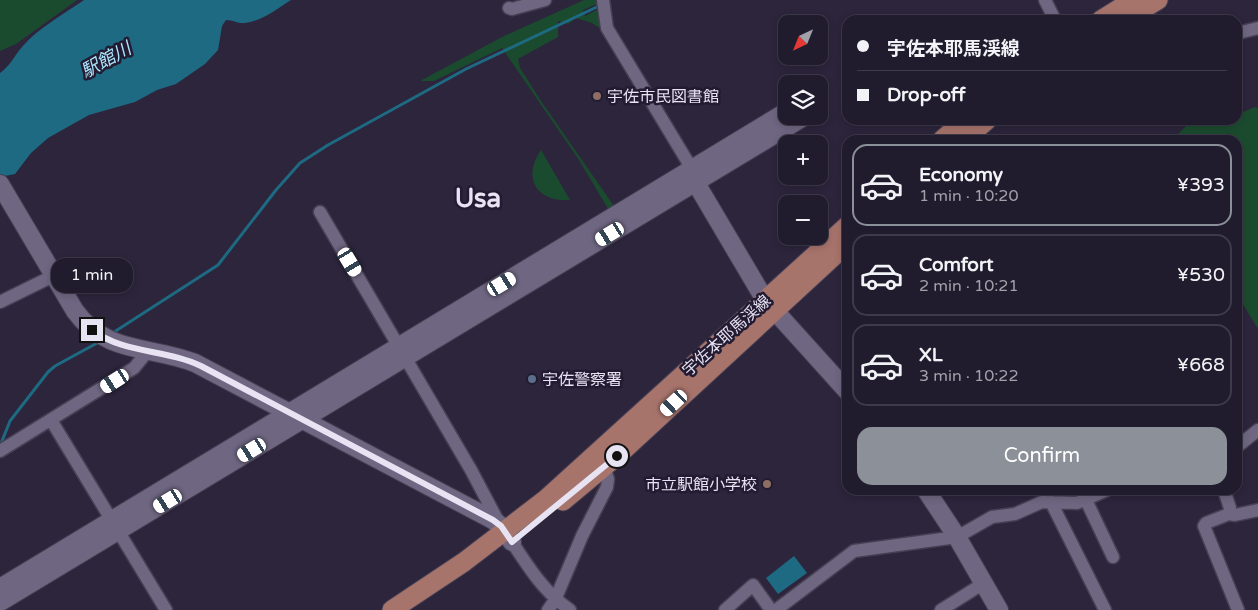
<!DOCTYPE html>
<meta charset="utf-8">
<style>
body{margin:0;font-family:"Varela Round","Noto Sans JP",sans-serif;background:#292535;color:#f1f3f6;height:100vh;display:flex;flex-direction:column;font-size:19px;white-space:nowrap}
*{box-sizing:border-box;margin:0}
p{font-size:16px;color:#a2a1aa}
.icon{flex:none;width:28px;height:28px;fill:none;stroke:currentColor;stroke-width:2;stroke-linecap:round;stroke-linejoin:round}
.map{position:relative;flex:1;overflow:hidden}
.drawer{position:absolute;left:842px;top:135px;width:400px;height:360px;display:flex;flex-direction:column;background:#211c2d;border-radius:15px;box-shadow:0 2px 8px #0003,0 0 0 1px #3e3a49}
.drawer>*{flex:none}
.guide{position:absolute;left:842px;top:15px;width:400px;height:110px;border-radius:15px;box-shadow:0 2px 8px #0003,0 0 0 1px #3e3a49;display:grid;align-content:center;height:110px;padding:0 15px;background:#211c2d}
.needle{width:32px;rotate:223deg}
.fabs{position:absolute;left:778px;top:15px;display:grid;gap:10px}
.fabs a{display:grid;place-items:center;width:50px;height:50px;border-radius:10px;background:#211c2d;box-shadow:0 2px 8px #0003,0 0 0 1px #3e3a49;font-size:25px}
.end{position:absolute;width:22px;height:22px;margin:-11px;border:6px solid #e7e3f3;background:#111;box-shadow:0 0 0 2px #111}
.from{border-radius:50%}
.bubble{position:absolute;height:35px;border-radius:15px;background:#211c2d;box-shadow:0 2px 8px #0003,0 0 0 1px #3e3a49;font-size:16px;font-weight:600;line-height:35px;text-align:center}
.car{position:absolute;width:15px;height:30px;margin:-15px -8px;border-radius:6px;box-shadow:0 0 4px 1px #0007;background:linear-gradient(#fff 24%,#345 0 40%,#fff 0 76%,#345 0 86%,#fff 0)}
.guide b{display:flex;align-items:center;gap:18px;height:48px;font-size:19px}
.guide b+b{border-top:1px solid #3e3a49}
.guide i{width:12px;height:12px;background:#f1f3f6}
ul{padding:9px 0 0;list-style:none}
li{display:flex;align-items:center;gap:15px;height:82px;margin:0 10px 8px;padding:0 5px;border:2px solid #3e3a49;border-radius:15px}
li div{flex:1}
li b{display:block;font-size:19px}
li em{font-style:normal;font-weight:600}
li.active{border-color:#8c9099}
li>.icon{width:45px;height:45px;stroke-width:1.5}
.button{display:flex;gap:10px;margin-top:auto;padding:10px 15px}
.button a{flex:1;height:58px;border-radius:15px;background:#8c9099;color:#fff;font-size:20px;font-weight:600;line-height:58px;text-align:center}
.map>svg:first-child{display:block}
.green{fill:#1b4b2f}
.water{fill:#1d6a82}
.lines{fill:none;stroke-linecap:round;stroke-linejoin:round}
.stream{stroke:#1d6a82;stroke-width:3}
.street-casing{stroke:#474054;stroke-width:15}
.secondary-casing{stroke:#474054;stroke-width:20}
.primary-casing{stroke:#474054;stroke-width:21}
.street{stroke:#6f6782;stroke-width:12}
.secondary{stroke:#6f6782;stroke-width:18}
.primary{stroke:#a7746c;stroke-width:19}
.route{stroke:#e7e3f3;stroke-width:6}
.education-dot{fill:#8d6e63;stroke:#231b32;stroke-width:2}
.service-dot{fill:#5c6f8a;stroke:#231b32;stroke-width:2}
.labels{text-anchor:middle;stroke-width:5;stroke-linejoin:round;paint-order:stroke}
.poi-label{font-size:16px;fill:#e7e3f3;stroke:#231b32;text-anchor:start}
.street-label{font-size:16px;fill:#e7e3f3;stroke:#231b32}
.water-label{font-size:18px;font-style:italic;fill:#abe6fc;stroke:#231b32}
.town-label{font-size:26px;font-weight:bold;fill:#e7e3f3;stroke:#231b32}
</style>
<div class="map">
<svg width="1258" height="610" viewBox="0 0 1258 610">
<rect width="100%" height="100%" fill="#2c253c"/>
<path class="green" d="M0,0h77l-61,44 -16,7z
M584,0h11l2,4 -14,6 2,6 14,-7 3,16 -4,2 -6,-4 -16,-5 -8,6 -10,-3v16l-40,22 2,9 21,33 75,108 -6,3 -31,-52 -77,-112 -68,33h-14l84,-45z
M1255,107l3,1v221l-20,-33v-156h-66l20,-20h46v-6z
M541,150l29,50c-34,2 -48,-22 -29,-50z"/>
<path class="water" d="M84,0h207c-14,9 -29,21 -46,23 -6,1 -12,-3 -19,-3l-4,6 -4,24 -13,14 -29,20 -19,6 -22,12 -46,13 -41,23 -17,15 -16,21 -15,3v-104c11,-8 14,-17 22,-26 16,-19 42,-33 62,-47z
M794,556l13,17 -29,21 -12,-16z"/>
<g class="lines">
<path class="stream" d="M111,334l107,-69 58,-75 24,-27 28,-18 138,-76 135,-64
M0,446l10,-25 38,-49 7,-6 44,-24"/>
<g class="street-casing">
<path id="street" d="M603,0l4,28 85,141
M1045,0l10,20
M509,8l3,1 33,-9
M1238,33l20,-5
M320,212l151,258 28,53
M0,302l53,-26
M51,420l115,190
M1238,446l20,-16
M0,451l134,-83 14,-17
M1224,490l6,18 -1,6 -23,9 -2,3 34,84
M1086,500l27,57
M1051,502l54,108
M1229,514l6,1 23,-5
M512,542c17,26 32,50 58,68
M548,610l7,-10 27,-64 25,-49 1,-8 -4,-12
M725,610l28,-25 18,25
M776,610l78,-59 103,-14 35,-20 23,-3 27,-12 35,1 30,-13
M941,610l43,-27"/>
</g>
<g class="secondary-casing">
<path id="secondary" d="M690,173l75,127 83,92
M0,184l75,127c32,44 74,34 120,52l298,157 8,6 11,16
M926,490l31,47 42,73
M0,588l786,-476
M0,602l805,-486"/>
</g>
<g class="primary-casing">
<path id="primary" d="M1101,20l32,-20
M1125,20l33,-20
M942,140l23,-20
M964,140l23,-20
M563,501l54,-45 231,-213
M392,610l72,-48 82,-63 302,-274"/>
</g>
<use href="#street" class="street"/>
<use href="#secondary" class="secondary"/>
<use href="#primary" class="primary"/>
</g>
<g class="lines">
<path class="route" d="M92,330c32,24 74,19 109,36l292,154 8,6 11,16 105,-86"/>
</g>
<g class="education-dot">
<circle cx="597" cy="96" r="5"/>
<circle cx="767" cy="484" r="5"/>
</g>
<circle class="service-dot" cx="532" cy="379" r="5"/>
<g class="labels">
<g class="poi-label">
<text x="607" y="102">宇佐市民図書館</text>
<text x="542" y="385">宇佐警察署</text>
<text x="757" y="490" text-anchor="end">市立駅館小学校</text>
</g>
<g class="street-label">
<text transform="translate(726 335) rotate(-42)" y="6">宇佐本耶馬渓線</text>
</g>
<g class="water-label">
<text transform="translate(106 60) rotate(-29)" y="6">駅館川</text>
</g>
<g class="town-label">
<text x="478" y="207">Usa</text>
</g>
</g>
</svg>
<div class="fabs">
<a><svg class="needle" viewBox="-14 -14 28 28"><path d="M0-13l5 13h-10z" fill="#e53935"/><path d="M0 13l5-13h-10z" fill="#a2a1aa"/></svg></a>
<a><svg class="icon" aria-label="layers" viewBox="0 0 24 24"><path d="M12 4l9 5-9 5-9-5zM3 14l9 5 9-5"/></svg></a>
<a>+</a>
<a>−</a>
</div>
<i class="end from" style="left:617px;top:456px"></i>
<i class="end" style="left:92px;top:330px"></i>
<div class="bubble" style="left:51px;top:258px;width:82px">1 min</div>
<i class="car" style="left:610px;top:234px;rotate:239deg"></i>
<i class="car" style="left:350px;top:262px;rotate:149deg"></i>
<i class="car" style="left:502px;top:284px;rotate:59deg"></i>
<i class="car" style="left:115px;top:381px;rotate:238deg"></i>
<i class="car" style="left:674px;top:403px;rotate:227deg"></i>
<i class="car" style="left:252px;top:450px;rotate:239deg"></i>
<i class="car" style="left:168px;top:501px;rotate:239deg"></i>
<div class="guide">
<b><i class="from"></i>宇佐本耶馬渓線</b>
<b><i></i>Drop-off</b>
</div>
<section class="drawer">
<ul>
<li class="active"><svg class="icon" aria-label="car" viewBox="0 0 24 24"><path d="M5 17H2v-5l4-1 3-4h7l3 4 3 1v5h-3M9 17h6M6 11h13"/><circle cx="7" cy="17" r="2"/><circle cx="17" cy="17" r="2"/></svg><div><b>Economy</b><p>1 min · 10:20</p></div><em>¥393</em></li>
<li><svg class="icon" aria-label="car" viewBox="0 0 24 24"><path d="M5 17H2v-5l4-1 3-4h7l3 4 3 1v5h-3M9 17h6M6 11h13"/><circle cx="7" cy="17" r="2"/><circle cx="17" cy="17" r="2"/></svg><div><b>Comfort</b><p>2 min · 10:21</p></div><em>¥530</em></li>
<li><svg class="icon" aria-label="car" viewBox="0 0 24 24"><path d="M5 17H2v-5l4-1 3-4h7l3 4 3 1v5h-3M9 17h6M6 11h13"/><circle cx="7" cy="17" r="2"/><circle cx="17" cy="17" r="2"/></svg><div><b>XL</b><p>3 min · 10:22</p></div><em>¥668</em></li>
</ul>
<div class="button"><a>Confirm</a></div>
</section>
</div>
